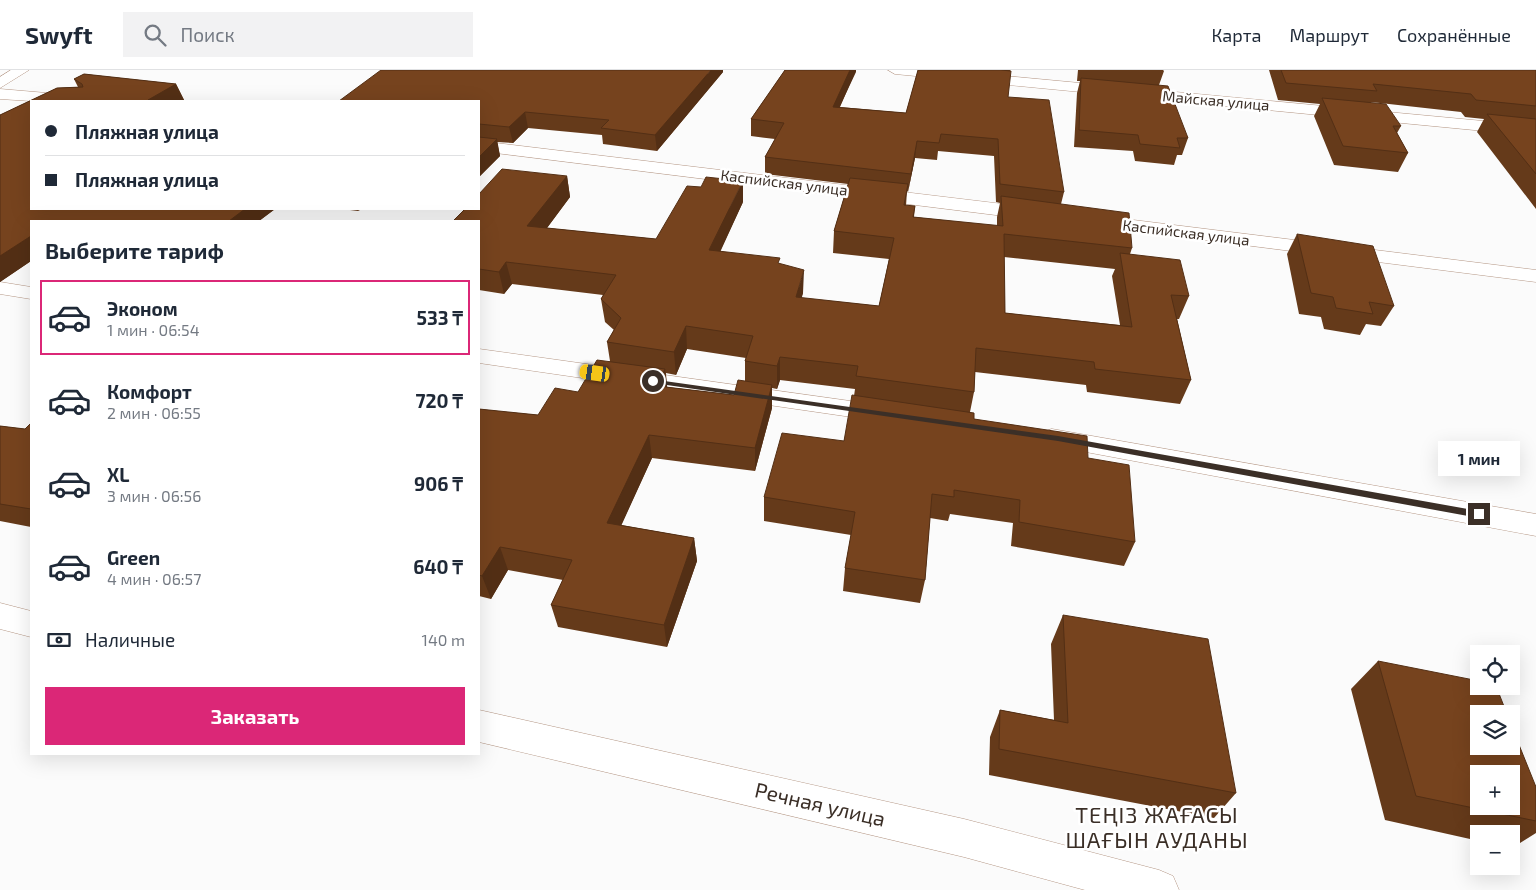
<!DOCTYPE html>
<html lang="ru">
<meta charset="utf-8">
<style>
body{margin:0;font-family:"Exo 2",sans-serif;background:#f2f2f3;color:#1f2937;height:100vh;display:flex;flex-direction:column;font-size:19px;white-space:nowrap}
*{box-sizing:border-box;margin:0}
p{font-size:16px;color:#747a83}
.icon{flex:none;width:28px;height:28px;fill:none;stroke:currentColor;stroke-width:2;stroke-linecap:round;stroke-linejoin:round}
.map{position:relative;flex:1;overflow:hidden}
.panel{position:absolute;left:30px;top:150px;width:450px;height:535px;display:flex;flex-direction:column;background:#fff;border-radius:0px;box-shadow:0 5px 20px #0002}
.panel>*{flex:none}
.hud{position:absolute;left:30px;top:30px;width:450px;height:110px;border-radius:0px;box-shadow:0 5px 20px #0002;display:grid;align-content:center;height:110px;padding:0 15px;background:#fff}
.fabs{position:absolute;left:1470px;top:575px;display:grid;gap:10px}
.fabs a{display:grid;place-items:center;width:50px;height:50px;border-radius:0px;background:#fff;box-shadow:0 5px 20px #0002;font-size:25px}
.end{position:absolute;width:22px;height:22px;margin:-11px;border:6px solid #3b2f27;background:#fff;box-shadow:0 0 0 2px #fff}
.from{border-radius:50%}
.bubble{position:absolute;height:35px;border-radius:0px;background:#fff;box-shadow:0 5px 20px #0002;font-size:16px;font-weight:700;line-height:35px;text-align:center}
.car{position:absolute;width:15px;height:30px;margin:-15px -8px;border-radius:6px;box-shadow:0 0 4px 1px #0007;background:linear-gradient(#f5c518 24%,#345 0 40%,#f5c518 0 76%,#345 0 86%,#f5c518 0)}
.hud b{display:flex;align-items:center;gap:18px;height:48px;font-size:19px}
.hud b+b{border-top:1px solid #e0e1e3}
.hud i{width:12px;height:12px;background:#1f2937}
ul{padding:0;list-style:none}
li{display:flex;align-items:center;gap:15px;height:75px;margin:0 10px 8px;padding:0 5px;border:2px solid transparent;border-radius:0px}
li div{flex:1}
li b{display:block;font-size:19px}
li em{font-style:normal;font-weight:700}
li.current{border-color:#db2777}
li>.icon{width:45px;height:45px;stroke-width:1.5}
h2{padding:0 15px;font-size:22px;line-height:60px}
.pay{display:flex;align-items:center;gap:12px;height:55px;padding:0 15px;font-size:19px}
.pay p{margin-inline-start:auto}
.primary-button{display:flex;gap:10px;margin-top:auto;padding:10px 15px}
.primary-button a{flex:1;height:58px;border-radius:0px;background:#db2777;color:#fff;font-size:20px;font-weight:700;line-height:58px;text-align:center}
header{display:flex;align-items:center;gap:30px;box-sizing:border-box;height:70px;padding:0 25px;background:#fff;border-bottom:1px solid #e0e1e3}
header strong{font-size:24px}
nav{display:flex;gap:28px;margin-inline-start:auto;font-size:18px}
.search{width:350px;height:45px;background:#f2f2f3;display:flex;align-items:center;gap:12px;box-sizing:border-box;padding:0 18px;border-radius:0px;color:#747a83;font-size:19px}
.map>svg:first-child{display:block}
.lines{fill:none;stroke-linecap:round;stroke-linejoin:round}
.street-casing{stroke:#b49684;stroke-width:1}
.street{fill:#fff;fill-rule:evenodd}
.wall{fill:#653a1a;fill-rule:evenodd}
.shaded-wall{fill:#532f15}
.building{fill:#76431e;stroke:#532f15;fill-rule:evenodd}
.route{fill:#3b2f27}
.labels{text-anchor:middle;stroke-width:5;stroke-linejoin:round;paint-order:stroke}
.far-street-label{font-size:15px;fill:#3b2f27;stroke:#fff}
.near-street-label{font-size:21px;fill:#3b2f27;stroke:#fff}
.near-neighbourhood-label{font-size:22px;letter-spacing:1px;fill:#3b2f27;stroke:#fff}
</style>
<header>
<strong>Swyft</strong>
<div class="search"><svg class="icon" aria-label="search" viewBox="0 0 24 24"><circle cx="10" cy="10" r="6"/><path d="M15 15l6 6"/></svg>Поиск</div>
<nav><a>Карта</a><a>Маршрут</a><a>Сохранённые</a></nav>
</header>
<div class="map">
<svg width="1536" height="820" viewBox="0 0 1536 820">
<rect width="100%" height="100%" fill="#fbfbfb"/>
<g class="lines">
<g class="street-casing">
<path id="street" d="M11,0h18l-29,18v-11z
M888,0h54l594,56v10l-641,-62z
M0,19l82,7 8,5h-59l-31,-2z
M479,71l557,67 7,2 3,4 -3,4 -7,2 -557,-69z
M1093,145l443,55v12l-450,-57 -3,-4 3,-4z
M0,212l31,5v12l-31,-5z
M479,279l407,57 9,2 4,6 -4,6 -9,2 -407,-59z
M1052,359l484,85v22l-493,-92 -4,-6 4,-6z
M0,533l31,8v26l-31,-8z
M479,640l485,109 195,51 14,6 6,14h-94l-121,-33 -485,-115z"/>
</g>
<use href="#street" class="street"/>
</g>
<path class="wall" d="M785,0h71l-16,37 66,6 12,-43h92l-2,27 56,95 -3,12 71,44 -2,6 59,42 -10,23h-2l14,61 -11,24 -93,-12 -1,-7 -111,-13 -1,20 -4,20 4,7 114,39 47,84 -11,24 -113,-20 2,-23 -63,-9 -2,7 -18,-3 -5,62 -5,23 -77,-12 2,-23 6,-33 -87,-14v-24l80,-56 10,-45 1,-7 -75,-9 -3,9 -5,-1v20l-17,63 -103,-13 -31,67 73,13 3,23 -30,86 -109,-20 -7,-22 12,-25 -55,-10 -17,29 -12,-3v-187l59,6 40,-23 32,-31 -3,-19 7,-12 -9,-8 -4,-23 2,-4 -91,-11 -8,10 -25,-4v-69l88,-45 3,21 -23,31 109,11 87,-37 -23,49 60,13 23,29 -2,5 78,8 10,-47 -56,-6 1,-22 14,-47 -83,-10v-17l10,-18 -24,-3v-17zM938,81l56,5 2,46 4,1 -3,14v9l-83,-9 1,-11h-9l1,-15 1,1 7,-34 22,2zM1004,187l111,12 -3,7 8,49 -115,-12zM687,279l59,9 -1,3v20l-11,14 -67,-8 -1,-14 10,2z
M1078,0h85l1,1 -5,14 29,53 -6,17h-5l-3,10 -39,-4 -2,-10 -59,-4 3,-54 3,-12h-3z
M1269,0h267v139l-59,-77 7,-13 -19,-2 -4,-5 -90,-10v1l30,23 -4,7 11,20 -10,19 -64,-7 -20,-49 6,-12 -42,-4z
M723,2l-66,79 -54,-7 -1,-9 -74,-7 -15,15 -16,-1 3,14 -21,21v-76z
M84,4l92,10 8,16 -3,1h-150v108h244l-16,12h-228v40l-31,21v-167l57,-27 21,-1 -4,-8z
M342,139h20l-4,2z
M1297,164l97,72 -13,20 -15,-2 -6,11 -36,-6 -3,-12 -22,-3 -12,-60z
M31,353v104l-31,-6v-95l25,3z
M1063,545l173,178 -22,25 -225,-43 1,-38 10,-27 54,10 -3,-76z
M1378,591l158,126v46l-24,15h-1v-14h-32v7l-94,-21 -34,-131z"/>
<path class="shaded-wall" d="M711,0h12v2l-66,79 -2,-16z
M850,0h6v2l-24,51 1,-16z
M176,14l8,16 -3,1h-32l-1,-1z
M525,42l3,16 -15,15 -4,-16z
M497,69l3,17 -21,21v-20z
M917,71l-2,17 -7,34 3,-18z
M567,106l3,21 -38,51 -5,-22z
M743,111v21l-32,70 -2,-22z
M245,139h30l-16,12h-30z
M31,166v25l-31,21v-26z
M506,192l6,22 -8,10 -5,-22z
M804,200l-1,23 -7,27v-23z
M686,256l1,23 -11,26 -2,-23z
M780,287v23l-3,9v-23z
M665,299l3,24 -11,-7z
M772,315v23l-17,63v-23z
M649,365l3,23 -40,88 -5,-23z
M694,468l3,23 -30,86 -3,-22z
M500,477l8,23 -17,29 -9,-23z"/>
<path class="building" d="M381,0h330l-56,65 -54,-7 8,-8 -84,-8 -16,15 -30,-3v-23h-140z
M785,0h65l-17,37 73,6 12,-43h83l10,1 -3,26 41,3 15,92 -64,-8 -2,-45 -57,-5 -2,9 -22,-2 -6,33 -146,-17 19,-34 -33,-4z
M1281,0h255v36l-60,-6 -5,-6 -98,-10 4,7 -91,-8z
M84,4l92,10 -28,16 10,1h-127v108h214l-16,12h-198v15l-31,20v-141l57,-27 26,-1 -1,-3 -8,-5z
M1081,8l87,8 20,52h-11l3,10 -40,-4 -2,-9 -59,-5z
M1322,28l64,6 15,22h-8l15,27 -65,-7z
M1487,44l49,5v55z
M479,67l18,2 -18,18z
M502,99l65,7 -40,50 129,13 31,-53 14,1 5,-10 37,4 -34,69 71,8 -2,5 26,7 -8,27 83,9 15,-68 -60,-7 16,-53 58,6 -4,21 11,1 -2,11 90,9 -2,-30 128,17 3,35 -128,-14 1,79 127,14 -12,-74 60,7 9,36 -18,-1 20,85 -96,-11 -1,-7 -118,-14 -2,44 -118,-16 2,-10 -78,-9 -3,9 -32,-5 8,-25 -67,-10 -12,26 -67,-10 14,-24 -20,-19 15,-24 -110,-13 -7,10 -20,-3v-48h-26l12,-12h14v-15z
M1297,164l76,12 21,60 -25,-4 4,12 -37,-6 -3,-11 -22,-4z
M597,290l68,9 -8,17 77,9 4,-15 34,5 -17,63 -106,-13 -42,88 87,15 -30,87 -113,-20 21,-45 -72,-13 -18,29 -3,-1v-166l59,6 17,-27 23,4z
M852,325l122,18v6l113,17 1,22 41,7 6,77 -116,-20 1,-22 -66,-10v7l-22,-3 -7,86 -80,-12 10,-56 -91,-15 18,-64 62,8z
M31,353v86l-31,-5v-78l25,3z
M1063,545l145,24 28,154 -237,-44 1,-39 68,13z
M1378,591l101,20v5h17l11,28h-28v32h32v-21l25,62v34l-120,-25zM1479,704h32v32h-32z"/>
<path class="route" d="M650,309l408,57 421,75 4,3 -4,4 -421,-77 -405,-58 -4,-2z"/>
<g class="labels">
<g class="far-street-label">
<text transform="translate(1216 31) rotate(5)" y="5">Майская улица</text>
<text transform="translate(784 113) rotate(7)" y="5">Каспийская улица</text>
<text transform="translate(1186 163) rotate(7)" y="5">Каспийская улица</text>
</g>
<g class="near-street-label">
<text transform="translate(820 735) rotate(13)" y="7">Речная улица</text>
</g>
<g class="near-neighbourhood-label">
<text x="1157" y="753">ТЕҢІЗ ЖАҒАСЫ<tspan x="1157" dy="25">ШАҒЫН АУДАНЫ</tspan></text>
</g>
</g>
</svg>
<div class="fabs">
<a><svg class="icon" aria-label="locate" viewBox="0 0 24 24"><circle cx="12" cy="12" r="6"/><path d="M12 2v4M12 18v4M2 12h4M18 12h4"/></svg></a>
<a><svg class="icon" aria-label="layers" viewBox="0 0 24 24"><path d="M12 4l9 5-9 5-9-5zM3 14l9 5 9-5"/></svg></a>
<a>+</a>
<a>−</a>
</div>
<i class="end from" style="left:653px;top:311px"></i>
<i class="end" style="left:1479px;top:444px"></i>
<div class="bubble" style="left:1438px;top:371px;width:82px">1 мин</div>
<i class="car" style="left:595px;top:303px;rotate:278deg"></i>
<div class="hud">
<b><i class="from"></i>Пляжная улица</b>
<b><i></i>Пляжная улица</b>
</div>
<section class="panel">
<h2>Выберите тариф</h2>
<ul>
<li class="current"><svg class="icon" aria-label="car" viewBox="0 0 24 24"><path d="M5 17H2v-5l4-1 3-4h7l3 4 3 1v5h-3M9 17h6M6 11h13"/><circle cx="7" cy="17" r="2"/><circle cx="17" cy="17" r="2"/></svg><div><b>Эконом</b><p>1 мин · 06:54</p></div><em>533 ₸</em></li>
<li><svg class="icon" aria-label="car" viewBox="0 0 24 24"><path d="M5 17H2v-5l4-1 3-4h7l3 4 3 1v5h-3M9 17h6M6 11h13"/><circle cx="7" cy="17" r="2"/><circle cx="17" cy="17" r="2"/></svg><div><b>Комфорт</b><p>2 мин · 06:55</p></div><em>720 ₸</em></li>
<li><svg class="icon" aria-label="car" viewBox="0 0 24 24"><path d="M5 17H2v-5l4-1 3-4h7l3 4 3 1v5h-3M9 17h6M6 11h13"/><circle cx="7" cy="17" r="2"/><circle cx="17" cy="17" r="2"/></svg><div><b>XL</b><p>3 мин · 06:56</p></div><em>906 ₸</em></li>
<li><svg class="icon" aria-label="car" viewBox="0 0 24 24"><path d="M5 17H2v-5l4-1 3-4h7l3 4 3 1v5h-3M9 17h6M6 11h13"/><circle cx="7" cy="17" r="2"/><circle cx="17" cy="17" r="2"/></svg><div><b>Green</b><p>4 мин · 06:57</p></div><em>640 ₸</em></li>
</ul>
<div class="pay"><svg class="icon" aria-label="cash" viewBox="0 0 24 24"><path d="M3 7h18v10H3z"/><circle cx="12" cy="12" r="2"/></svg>Наличные<p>140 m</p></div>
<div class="primary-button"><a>Заказать</a></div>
</section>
</div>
